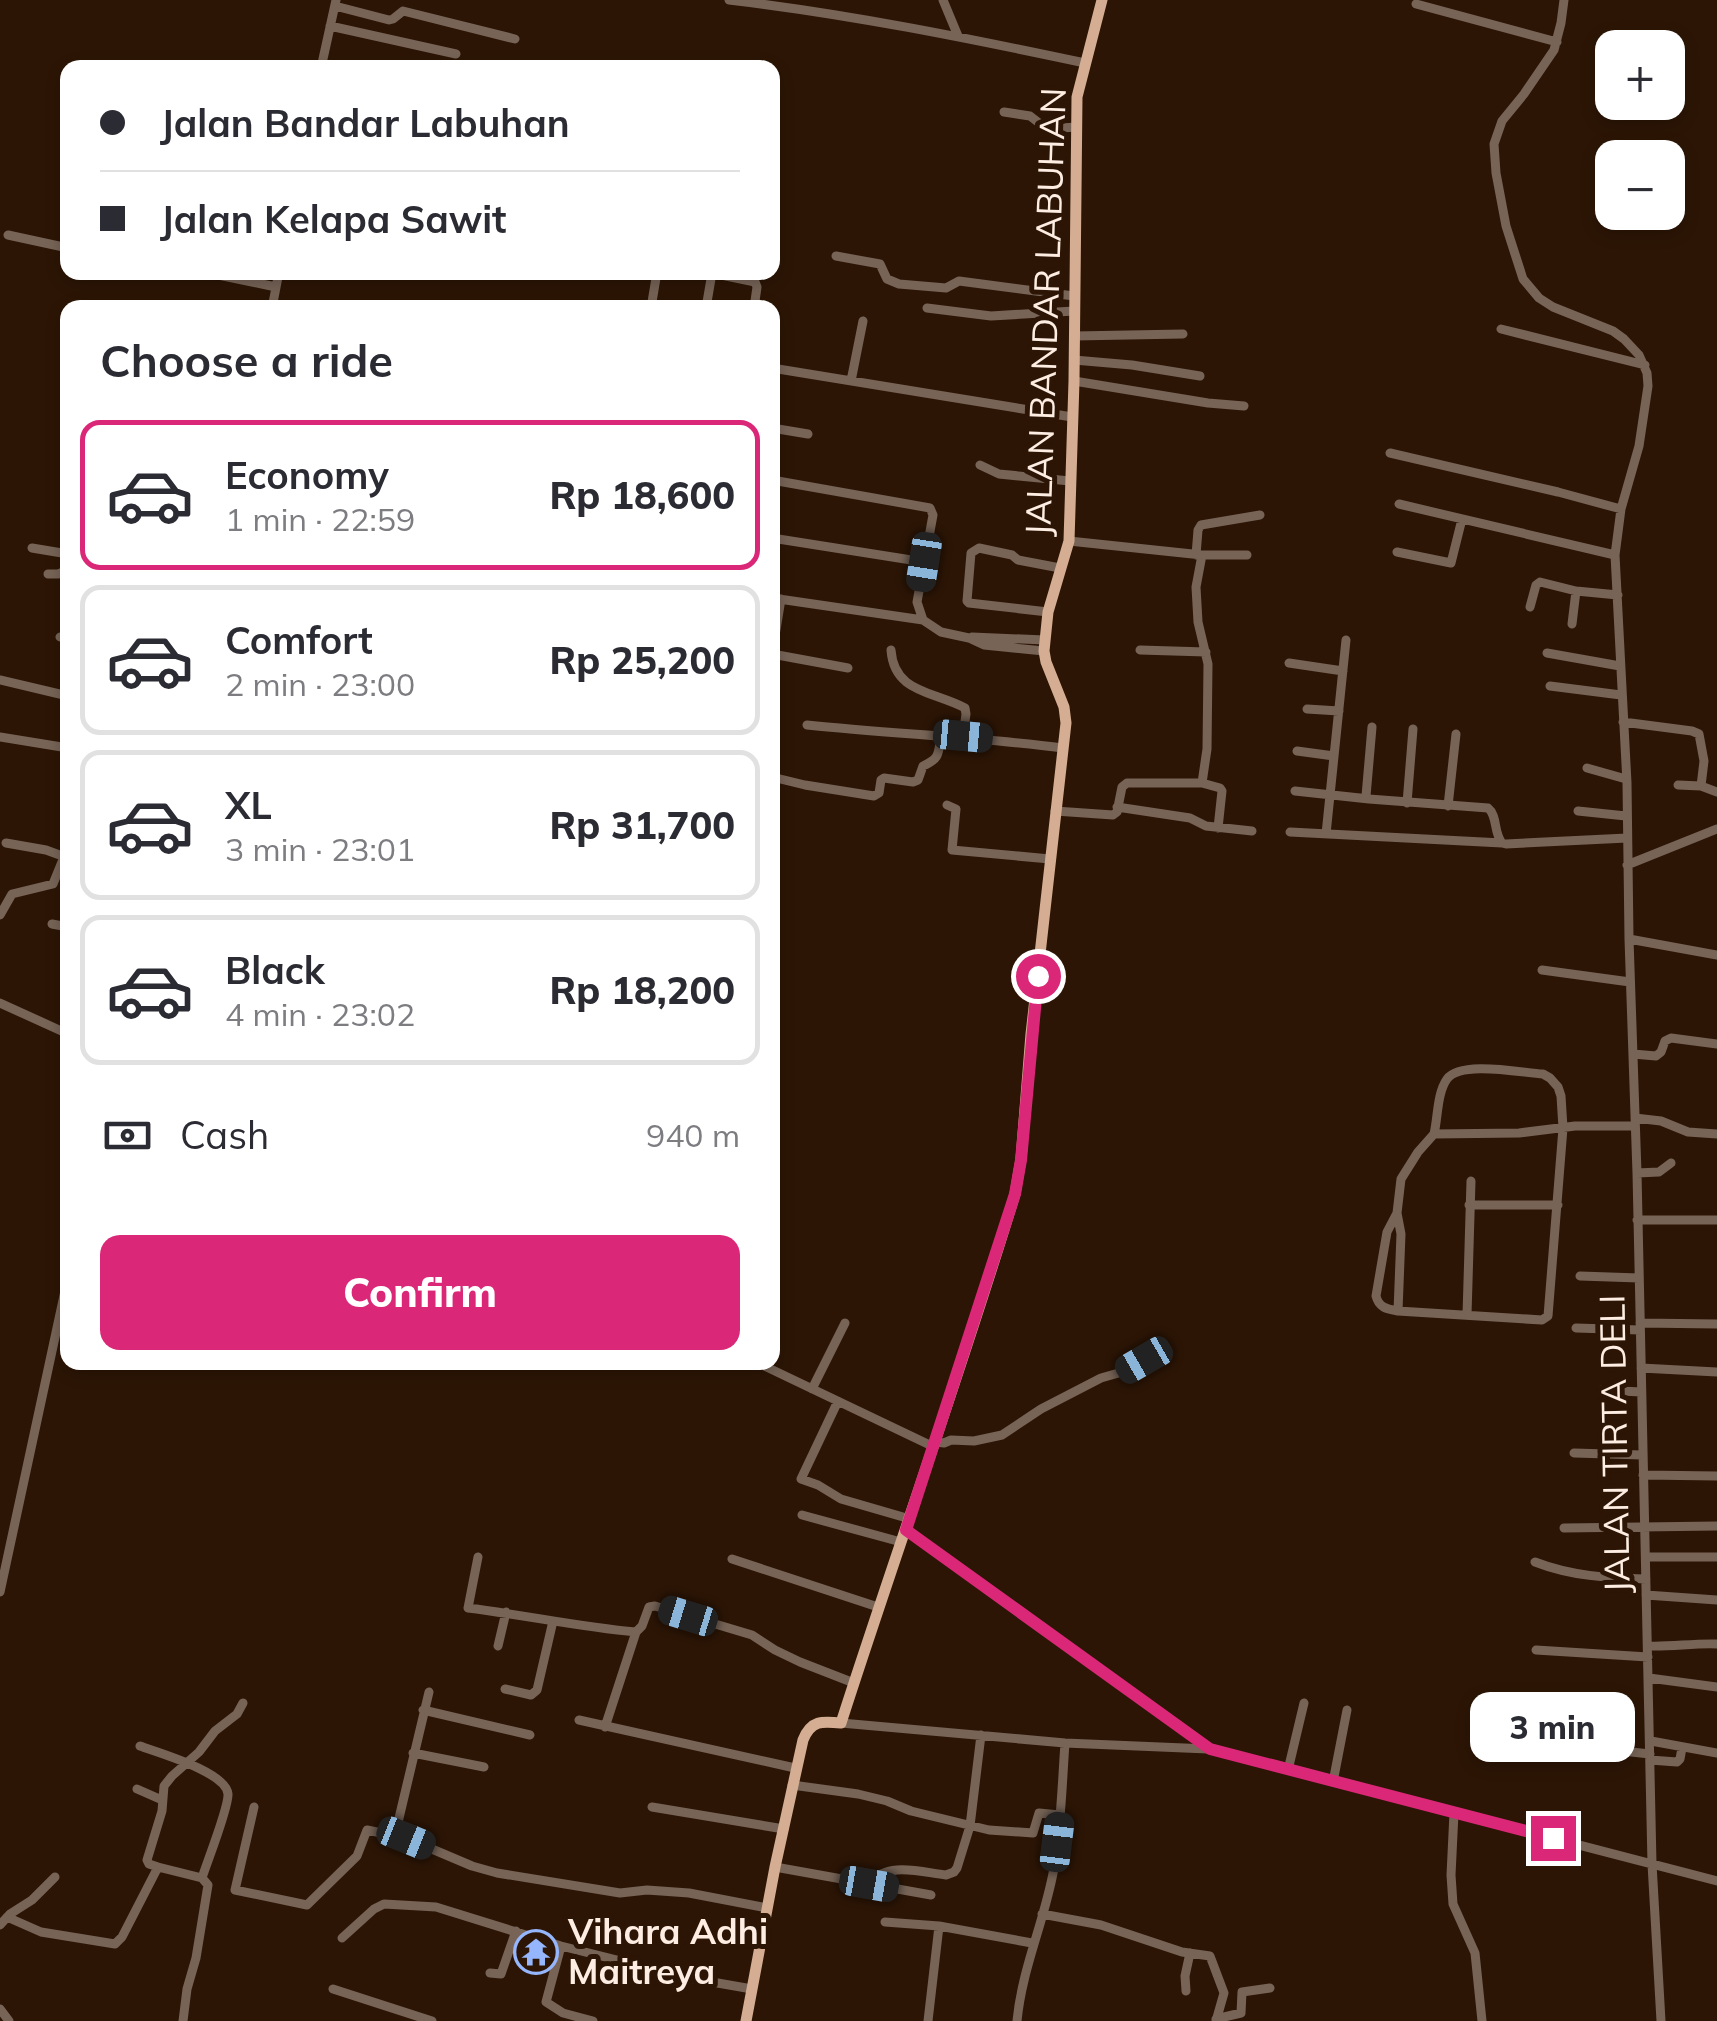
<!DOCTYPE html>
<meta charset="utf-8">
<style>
body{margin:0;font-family:Mulish,sans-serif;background:#f7f7f7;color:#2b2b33;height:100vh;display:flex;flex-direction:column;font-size:38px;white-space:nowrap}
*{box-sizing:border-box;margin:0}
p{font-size:32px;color:#7c7c81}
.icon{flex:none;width:55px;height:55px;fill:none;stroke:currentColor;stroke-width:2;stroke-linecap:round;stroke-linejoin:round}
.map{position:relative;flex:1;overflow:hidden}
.details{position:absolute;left:60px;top:300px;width:720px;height:1070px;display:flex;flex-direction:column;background:#fff;border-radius:20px;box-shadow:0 5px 15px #0003}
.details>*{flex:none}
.hud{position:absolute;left:60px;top:60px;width:720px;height:220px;border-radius:20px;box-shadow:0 5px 15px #0003;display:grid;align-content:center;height:220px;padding:0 40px;background:#fff}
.fabs{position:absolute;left:1595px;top:30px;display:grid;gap:20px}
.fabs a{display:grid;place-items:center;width:90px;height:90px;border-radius:20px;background:#fff;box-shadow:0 5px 15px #0003;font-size:50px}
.end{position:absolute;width:45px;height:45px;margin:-22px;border:12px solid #db2777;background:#fff;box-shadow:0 0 0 5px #fff}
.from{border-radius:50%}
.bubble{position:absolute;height:70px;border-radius:20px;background:#fff;box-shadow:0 5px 15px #0003;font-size:32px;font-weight:800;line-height:70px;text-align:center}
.car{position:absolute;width:30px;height:60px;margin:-30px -15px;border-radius:12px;box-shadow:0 0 8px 2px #0007;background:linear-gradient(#222 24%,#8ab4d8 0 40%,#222 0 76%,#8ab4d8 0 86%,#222 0)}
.hud b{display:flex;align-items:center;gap:35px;height:95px;font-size:38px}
.hud b+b{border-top:2px solid #e1e1e2}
.hud i{width:25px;height:25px;background:#2b2b33}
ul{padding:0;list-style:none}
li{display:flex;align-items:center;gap:30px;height:150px;margin:0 20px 15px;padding:0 20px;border:5px solid #e1e1e2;border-radius:20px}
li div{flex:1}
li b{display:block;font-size:38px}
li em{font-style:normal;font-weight:800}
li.current{border-color:#db2777}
li>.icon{width:90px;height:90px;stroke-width:1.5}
h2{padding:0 40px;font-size:45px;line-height:120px}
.pay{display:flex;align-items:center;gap:25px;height:110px;padding:0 40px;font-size:38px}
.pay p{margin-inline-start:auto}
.button{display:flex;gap:20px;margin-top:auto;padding:20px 40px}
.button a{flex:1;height:115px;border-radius:20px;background:#db2777;color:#fff;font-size:40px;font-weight:800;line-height:115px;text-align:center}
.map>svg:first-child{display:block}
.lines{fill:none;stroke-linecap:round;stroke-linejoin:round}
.minor{stroke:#776457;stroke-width:9}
.major{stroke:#d4ad93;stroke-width:11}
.route{stroke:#db2777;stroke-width:12}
.labels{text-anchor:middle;stroke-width:10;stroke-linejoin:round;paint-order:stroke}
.street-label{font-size:35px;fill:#fdede2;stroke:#2c1505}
.poi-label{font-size:35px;font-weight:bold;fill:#fdede2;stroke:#2c1505;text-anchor:start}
</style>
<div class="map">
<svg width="1717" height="2021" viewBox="0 0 1717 2021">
<rect width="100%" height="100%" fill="#2c1505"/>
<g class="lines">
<path class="minor" d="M729,0c120,14 238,38 356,63
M943,0l15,36
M1564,0l-3,23 -7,27 -30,44 -22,27 -8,23 2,29 10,53 17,53 16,19 14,9 60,24 11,8 15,16 8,18 1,13 -9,60 -18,63 -6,46 12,228 2,156 8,234 15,691 9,157
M1416,4l141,38
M335,6l54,14 4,-1 10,-8 112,28
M330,26l126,28
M321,68l15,-68
M1004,112l26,4 17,13 29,-2
M8,235l60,13
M836,256l44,8 7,15 12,5 47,4 13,-7 115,15
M204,272l72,15
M707,272l48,10 2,5 -3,21
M272,308l7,-36
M651,308l6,-36
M706,308l6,-35
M927,308l64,8 83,-5
M1501,329l144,36
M1074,336l109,-2
M1074,360l58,5 68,11
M772,368l300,49
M851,381l12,-60
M1074,381l134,22 36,3
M772,428l36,6
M1390,453l168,39 63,17
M980,465l19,9 71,7
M772,480l158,28 3,7 -16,87 6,18 18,12 28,6 15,7 60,6
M1399,504l216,51
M772,538l152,24
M32,548l36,6
M1397,552l54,11 11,-44
M1196,555l2,-25 3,-5 59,-10
M1202,555h45
M48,574h10l10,-4
M772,598l151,22
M1530,607l6,-22 4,-3 36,9 42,4
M1048,612l-79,-9 -2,-2 4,-48 8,-5 33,7 6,5 42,8
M1572,624l4,-33
M60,637l8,2
M972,637l73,3
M891,650c3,43 42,41 74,58l1,6 -3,22
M1140,650l66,2
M1547,653l73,13
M772,654l76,14
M772,654l9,-55
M1289,663l54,8
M0,680l68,16
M1550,686l71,9
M1307,709l32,2
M1623,722l69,9 7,3 5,27 -3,25
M807,725c86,9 171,12 256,23
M1372,727l-6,69 3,3 119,9c10,8 5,24 14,35l4,1 121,-6
M0,737l68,11
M1297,751l37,5
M1587,768l39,11
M772,777l33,8 69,11 5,-3 2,-13 3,-2 29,4 5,-2 5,-14c18,-8 15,-13 18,-31
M1202,783l18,5 2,3 -4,37
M1678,785l23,1 16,6
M1295,791l74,8
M1407,803l6,-74
M947,805l9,4 -4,41 98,9
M1448,806l8,-72
M1117,807l73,11 16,8 46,5
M1055,811l58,4 4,-3 5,-25 5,-4h75l5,-34 1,-85 -10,-42 -2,-35 6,-32 -133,-14
M1578,811l48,5
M1290,832l212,11
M1326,834l20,-194
M6,843l40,7 22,8
M1627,865l90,-36
M0,915l12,-21 41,-10 11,-27
M52,924l16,3
M1629,939l88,16
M1542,970l88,12
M0,1003l68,31
M1633,1054l23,2 5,-4 4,-11 6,-3 46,6
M1635,1118l26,3 27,11 29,2
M1434,1134c4,-17 3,-41 13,-55 14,-19 75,-6 96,-5l7,4 8,9 3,9 2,32 -15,188 -6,4 -144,-9 3,-77 -4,-21 4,-34 17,-27 16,-18 85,-1 56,-7h59
M1637,1173l22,-1 12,-9
M1469,1205h89
M1397,1213l-10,19 -11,64c3,12 11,13 22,15
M1637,1220h80
M1580,1276l59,2
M1467,1315l4,-134
M1640,1323l77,1
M1576,1328l64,2
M756,1362l178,85
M1641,1368l76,4
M812,1389l33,-66
M1602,1390l39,2
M838,1401l-37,78 17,6 23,14 69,20
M936,1442l8,1 7,-3 23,1 28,-6 39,-26 60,-31 21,-6 22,-12
M1574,1453l68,2
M1643,1475l74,1
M802,1515l99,27
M1564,1528l153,-2
M905,1530l305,219 507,132
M478,1557l-10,51c57,7 111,19 168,24l-31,95
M1646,1557h71
M732,1559l146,48
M1535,1562c36,14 72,16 111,17
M0,1592l68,-315
M1646,1595l71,5
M636,1632l6,-6 7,-19 6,-1 97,29 23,15 25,12 54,21
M498,1646l8,-34
M1648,1646c23,1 46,-3 69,-2
M1536,1650l112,7
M1649,1678l68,9
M505,1689l26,6 6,-5 16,-69
M423,1710l107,25
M579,1720l216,48
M841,1723l224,20 143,6
M1492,1737l158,17
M1651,1741l66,12
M140,1746c19,7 86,26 88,48 1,13 -21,68 -26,84
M413,1753l71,14
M1650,1760l27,2 3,-3 2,-11
M1288,1770l16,-67
M1333,1782l14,-72
M792,1785l66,9 29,7 24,10 78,19 44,3 6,-20 21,2
M137,1789l25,11
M254,1807l-19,83 72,15 50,-49 10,-26 39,8 66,28 25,7 123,20 27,-3 42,3 78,15
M652,1807l132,22
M1454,1813l-3,62 2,29 22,49 7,68
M395,1835l34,-143
M158,1867l-9,-3 -2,-4 15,-49 2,-25 8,-10 27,-24 16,-21 22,-17 6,-11
M775,1867l156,28
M869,1884c18,-23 51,-12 77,-9l8,-3 3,-4 13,-42 11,-91
M1042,1914l59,11 81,27 28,4 14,37 -8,28
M7,1917l34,15 74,12 7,-7 36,-70 44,11 6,7 -12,73 -9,31 -4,32
M885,1922l54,4 93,17
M0,1925l10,-11 22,-14 23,-23
M342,1938l32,-29 10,-5 52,3 125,39 128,32 63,11
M561,1946l-15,56 17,11 30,8
M490,1973l11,1 15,-43
M333,1989l99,32
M1186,1991l-1,-15 5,-23
M0,2009l9,12
M1216,2019l25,-6 1,-21 28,-4
M928,2021l11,-95
M1017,2021c5,-53 28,-101 37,-153 7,-41 8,-83 11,-125"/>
<path class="major" d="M746,2021l29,-154 28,-127c8,-20 19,-19 38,-17 57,-177 120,-351 174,-529l6,-35 10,-125 35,-311 -2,-16 -18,-45 -2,-11 4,-39 21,-71 5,-160 3,-284 25,-97"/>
</g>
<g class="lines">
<path class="route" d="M1038,976l-17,184 -6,34 -109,336 304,219 343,89"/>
</g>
<defs>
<g id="temple-ring" transform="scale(2.25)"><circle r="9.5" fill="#2c1505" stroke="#95b6fd" stroke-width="1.5"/><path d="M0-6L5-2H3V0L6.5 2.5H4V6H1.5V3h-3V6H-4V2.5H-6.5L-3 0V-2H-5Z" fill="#95b6fd"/></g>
</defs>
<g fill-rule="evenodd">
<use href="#temple-ring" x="536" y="1952"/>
</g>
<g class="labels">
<g class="street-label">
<text transform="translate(1046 312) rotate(-88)" y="12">JALAN BANDAR LABUHAN</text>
<text transform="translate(1615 1444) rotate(-91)" y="12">JALAN TIRTA DELI</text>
</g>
<g class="poi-label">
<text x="568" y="1944">Vihara Adhi<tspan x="568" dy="40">Maitreya</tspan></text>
</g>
</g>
</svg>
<div class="fabs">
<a>+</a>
<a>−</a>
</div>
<i class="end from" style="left:1038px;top:976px"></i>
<i class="end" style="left:1553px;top:1838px"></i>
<div class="bubble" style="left:1470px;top:1692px;width:165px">3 min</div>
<i class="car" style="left:924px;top:562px;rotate:189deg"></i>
<i class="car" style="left:963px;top:736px;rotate:95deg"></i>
<i class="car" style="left:1144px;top:1360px;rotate:240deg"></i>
<i class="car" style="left:688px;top:1616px;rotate:287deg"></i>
<i class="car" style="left:406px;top:1838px;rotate:112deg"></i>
<i class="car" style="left:1057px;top:1842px;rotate:7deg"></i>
<i class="car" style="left:869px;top:1884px;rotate:100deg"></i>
<div class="hud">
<b><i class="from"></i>Jalan Bandar Labuhan</b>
<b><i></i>Jalan Kelapa Sawit</b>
</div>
<section class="details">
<h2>Choose a ride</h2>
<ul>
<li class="current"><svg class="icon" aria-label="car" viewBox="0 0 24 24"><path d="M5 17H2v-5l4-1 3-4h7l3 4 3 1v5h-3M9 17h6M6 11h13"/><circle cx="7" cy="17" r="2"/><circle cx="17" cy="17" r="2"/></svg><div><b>Economy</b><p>1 min · 22:59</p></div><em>Rp 18,600</em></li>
<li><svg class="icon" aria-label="car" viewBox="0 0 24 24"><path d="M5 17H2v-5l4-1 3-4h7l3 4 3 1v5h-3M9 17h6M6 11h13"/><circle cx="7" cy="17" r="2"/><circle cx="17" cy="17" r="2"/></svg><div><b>Comfort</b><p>2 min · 23:00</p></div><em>Rp 25,200</em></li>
<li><svg class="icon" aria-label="car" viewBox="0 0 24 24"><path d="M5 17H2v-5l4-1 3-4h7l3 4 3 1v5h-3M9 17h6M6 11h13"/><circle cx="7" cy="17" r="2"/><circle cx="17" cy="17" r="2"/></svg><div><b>XL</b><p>3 min · 23:01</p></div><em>Rp 31,700</em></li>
<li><svg class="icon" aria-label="car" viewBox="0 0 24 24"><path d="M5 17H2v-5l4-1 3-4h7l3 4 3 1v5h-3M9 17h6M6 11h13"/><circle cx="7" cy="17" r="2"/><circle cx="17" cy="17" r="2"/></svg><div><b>Black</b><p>4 min · 23:02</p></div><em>Rp 18,200</em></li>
</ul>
<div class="pay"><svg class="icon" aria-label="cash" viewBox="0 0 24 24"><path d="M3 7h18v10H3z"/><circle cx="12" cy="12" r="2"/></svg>Cash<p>940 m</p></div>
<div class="button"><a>Confirm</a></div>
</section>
</div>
